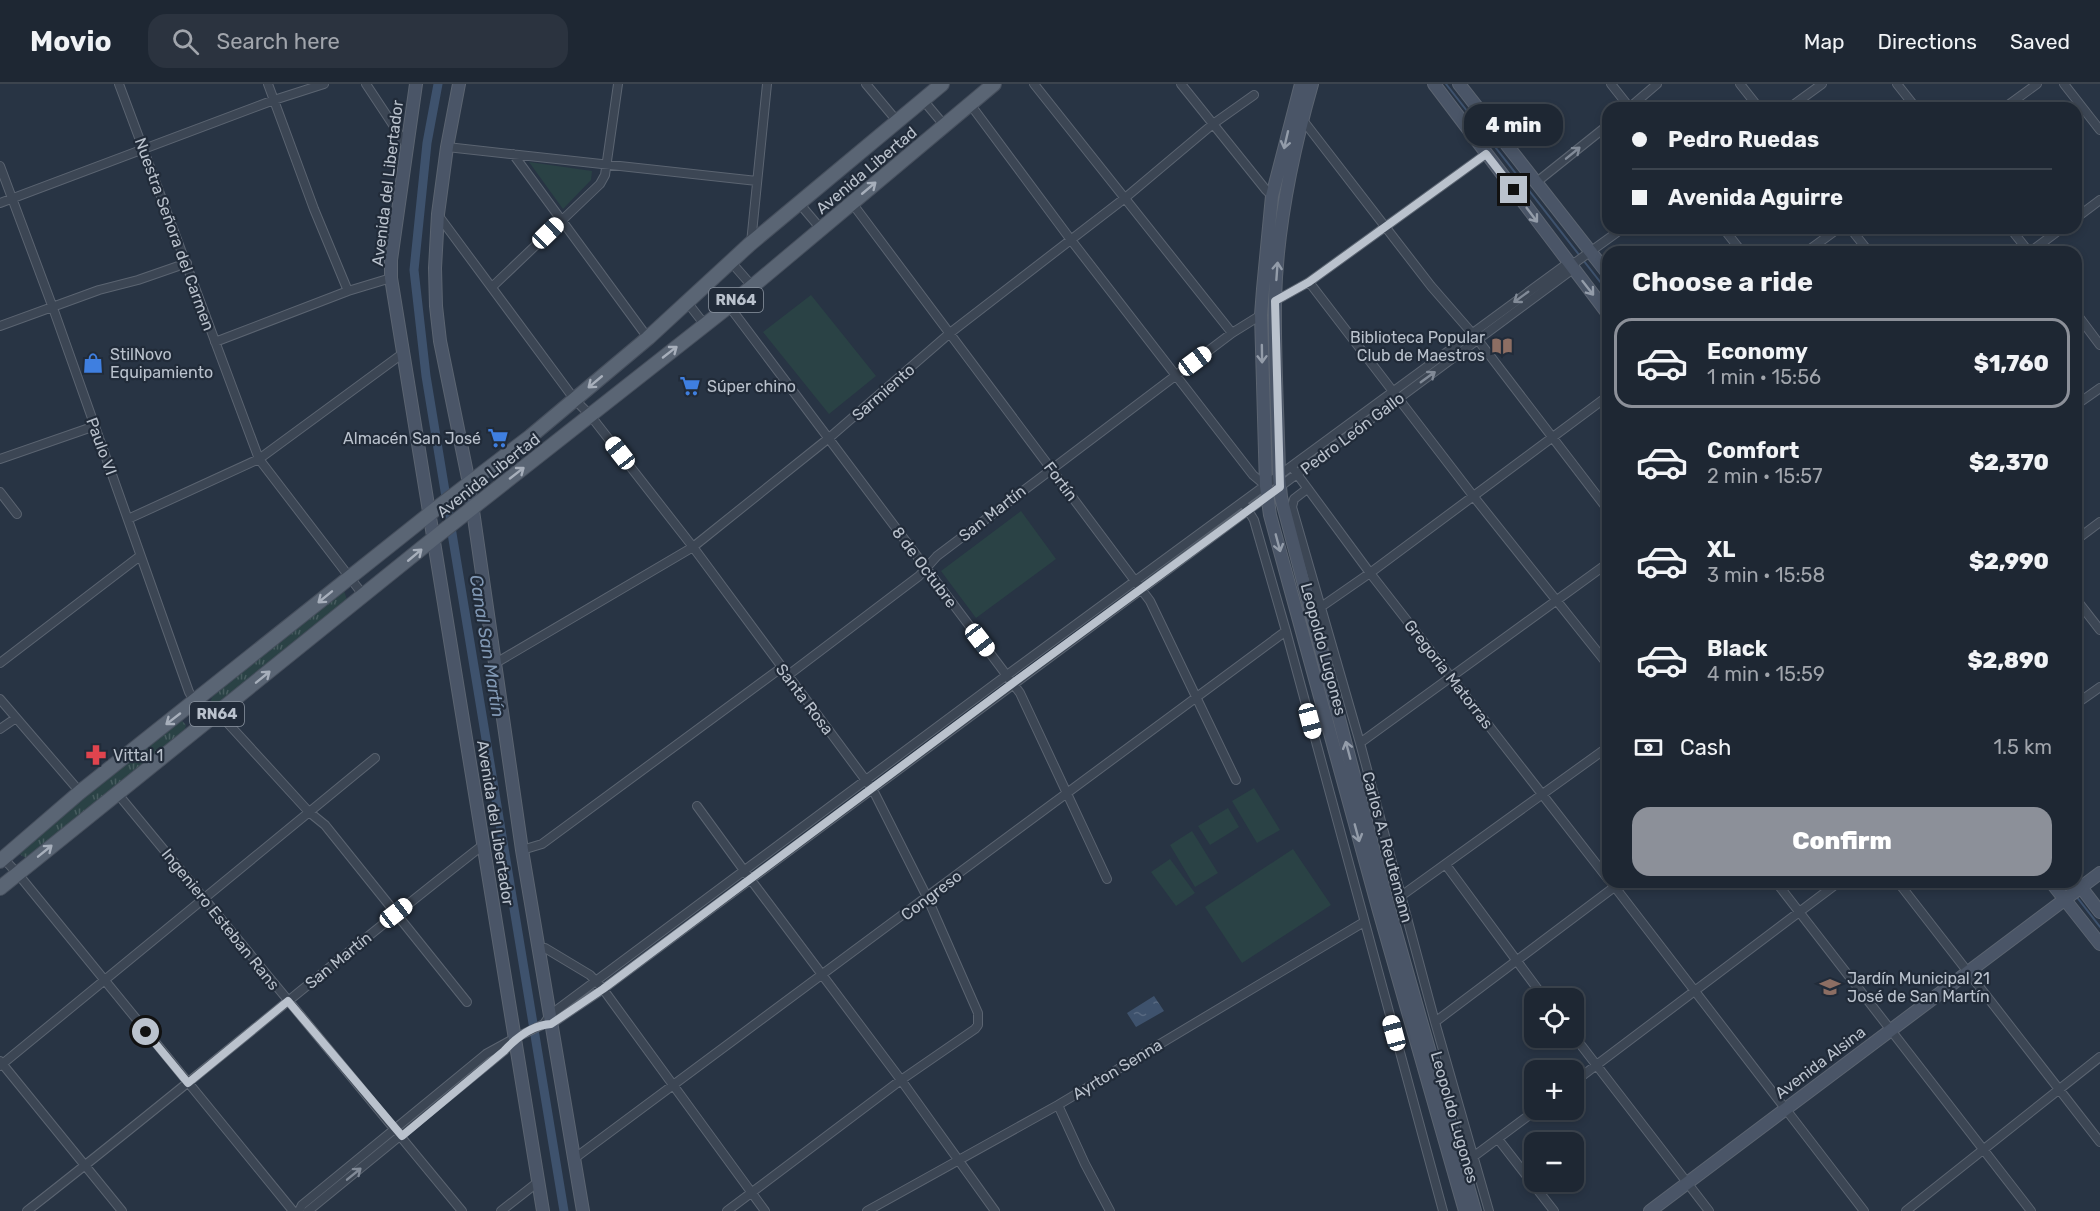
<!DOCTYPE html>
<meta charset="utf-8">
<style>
body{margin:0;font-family:Rubik,sans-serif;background:#2b333f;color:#f1f3f6;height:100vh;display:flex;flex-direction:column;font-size:22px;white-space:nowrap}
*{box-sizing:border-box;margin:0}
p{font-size:20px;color:#a1a5ac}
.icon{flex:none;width:33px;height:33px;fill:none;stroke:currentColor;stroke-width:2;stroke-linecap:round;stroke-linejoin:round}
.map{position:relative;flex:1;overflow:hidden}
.drawer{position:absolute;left:1602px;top:162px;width:480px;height:642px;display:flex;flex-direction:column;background:#1e2733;border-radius:18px;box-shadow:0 3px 9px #0003,0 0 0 2px #3c444e}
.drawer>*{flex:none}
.banner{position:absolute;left:1602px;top:18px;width:480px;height:132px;border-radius:18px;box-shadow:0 3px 9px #0003,0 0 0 2px #3c444e;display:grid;align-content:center;height:132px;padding:0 30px;background:#1e2733}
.tools{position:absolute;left:1524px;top:904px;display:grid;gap:12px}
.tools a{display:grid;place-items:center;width:60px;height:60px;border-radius:12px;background:#1e2733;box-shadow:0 3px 9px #0003,0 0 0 2px #3c444e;font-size:30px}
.end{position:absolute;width:27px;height:27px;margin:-14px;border:8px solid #bac2cd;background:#111;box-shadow:0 0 0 3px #111}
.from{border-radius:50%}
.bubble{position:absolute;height:42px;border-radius:18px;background:#1e2733;box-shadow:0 3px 9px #0003,0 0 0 2px #3c444e;font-size:20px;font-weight:800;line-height:42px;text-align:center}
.car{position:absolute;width:18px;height:36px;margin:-18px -9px;border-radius:8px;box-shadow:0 0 4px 2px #0007;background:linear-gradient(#fff 24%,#345 0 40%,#fff 0 76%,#345 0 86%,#fff 0)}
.banner b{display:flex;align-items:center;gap:21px;height:57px;font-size:22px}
.banner b+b{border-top:2px solid #3c444e}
.banner i{width:15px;height:15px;background:#f1f3f6}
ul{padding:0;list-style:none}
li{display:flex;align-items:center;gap:18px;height:90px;margin:0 12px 9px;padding:0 18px;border:3px solid transparent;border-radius:18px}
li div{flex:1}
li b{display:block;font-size:22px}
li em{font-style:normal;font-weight:800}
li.active{border-color:#8c9099}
li>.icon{width:54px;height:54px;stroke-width:1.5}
h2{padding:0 30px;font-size:27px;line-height:72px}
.pay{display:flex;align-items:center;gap:15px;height:66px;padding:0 30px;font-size:22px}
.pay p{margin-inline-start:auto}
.cta{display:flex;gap:12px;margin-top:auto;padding:12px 30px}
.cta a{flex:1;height:69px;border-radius:18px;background:#8c9099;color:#fff;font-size:24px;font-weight:800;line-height:69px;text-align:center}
header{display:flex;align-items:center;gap:36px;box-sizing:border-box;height:84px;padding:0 30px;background:#1e2733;border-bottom:2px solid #3c444e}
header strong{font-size:28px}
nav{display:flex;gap:33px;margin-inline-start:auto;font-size:21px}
.search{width:420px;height:54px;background:#2b333f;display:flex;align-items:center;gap:15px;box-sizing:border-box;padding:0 21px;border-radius:18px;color:#a1a5ac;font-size:22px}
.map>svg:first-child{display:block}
.grass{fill:url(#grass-tufts)}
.park{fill:#2a4245}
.water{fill:url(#water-ripples)}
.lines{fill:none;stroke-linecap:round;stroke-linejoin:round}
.stream{stroke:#3e526d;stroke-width:2}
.canal{stroke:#3e526d;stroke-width:9}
.street-casing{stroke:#5b6471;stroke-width:10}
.secondary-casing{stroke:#5b6471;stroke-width:14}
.primary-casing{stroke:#464f5d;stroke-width:16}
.street{stroke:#3c4654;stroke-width:8}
.secondary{stroke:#4a5567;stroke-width:12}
.primary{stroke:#5a6574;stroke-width:14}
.oneway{stroke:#939ca9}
.oneway2{stroke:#818a97}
.oneway3{stroke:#a7afbb}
.route{stroke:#bac2cd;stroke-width:8}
.labels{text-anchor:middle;stroke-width:4.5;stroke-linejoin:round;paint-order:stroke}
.shield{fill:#212b39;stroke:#8c95a1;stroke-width:1.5}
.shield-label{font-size:15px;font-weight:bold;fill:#bac2cd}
.street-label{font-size:16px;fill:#bac2cd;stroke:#212b39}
.poi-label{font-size:16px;fill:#bac2cd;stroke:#212b39;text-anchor:start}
.water-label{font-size:18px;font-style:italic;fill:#8198b4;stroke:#212b39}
</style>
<header>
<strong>Movio</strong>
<div class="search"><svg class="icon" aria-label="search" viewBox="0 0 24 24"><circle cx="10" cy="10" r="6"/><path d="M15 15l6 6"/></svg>Search here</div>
<nav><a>Map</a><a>Directions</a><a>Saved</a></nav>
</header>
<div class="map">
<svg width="2100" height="1127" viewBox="0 0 2100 1127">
<defs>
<pattern id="grass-tufts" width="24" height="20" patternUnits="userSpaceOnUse" patternTransform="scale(1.5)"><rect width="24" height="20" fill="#2a4245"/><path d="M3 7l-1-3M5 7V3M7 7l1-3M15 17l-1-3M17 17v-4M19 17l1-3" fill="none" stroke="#475c5f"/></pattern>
<pattern id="water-ripples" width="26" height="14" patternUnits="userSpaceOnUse" patternTransform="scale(1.5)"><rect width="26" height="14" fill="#3e526d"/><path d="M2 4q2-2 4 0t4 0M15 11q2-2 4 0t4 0" fill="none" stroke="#586981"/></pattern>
</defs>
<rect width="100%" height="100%" fill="#283444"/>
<path class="grass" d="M344,507l3,9 -128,104 -8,-3 1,-4 126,-105z
M178,637h4l4,4 -1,4 -159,129 -7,-4v-4z"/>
<path class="park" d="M529,78l63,9 -1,9 -28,29z
M811,211l65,81 -47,38 -66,-82z
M1021,427l35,48 -80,59 -35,-47z
M1254,704l26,42 -23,13 -25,-42z
M1228,724l11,19 -29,18 -12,-19z
M1192,747l26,42 -23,14 -25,-42z
M1293,765l38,56 -89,58 -37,-56z
M1170,775l25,34 -19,13 -25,-34z"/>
<path class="water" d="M1154,912l10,15 -28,16 -9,-14z"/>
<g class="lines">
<path class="stream" d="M1446,0l162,208
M2065,798l6,7
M2076,812l24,31"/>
<path class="canal" d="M438,0l-11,59 -13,127 12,106 138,835"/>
<g class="street-casing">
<path id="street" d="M119,0l140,375 105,137
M268,0l46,125 34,82
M366,0l41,62
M866,0l31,37
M1034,0l198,249
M1181,0l85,106 6,6
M1611,0l19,24
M1740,0l19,24
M1897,0l19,24
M2064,0l36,46
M923,16l21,25
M970,20l101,136 182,235 13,11
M1629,24l28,-24
M1789,24l33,-24
M2004,24l33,-24
M1302,35l129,167 47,54 130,170
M447,63l310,34
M513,70l135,184
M0,82l53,142 136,384c12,22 19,13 35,27l85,93 16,13 142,177
M1538,97l70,-56
M0,119l274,-103 50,-16
M799,119l22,26
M852,119l298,398 86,179
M438,131l137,185 15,15 103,132 180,243 54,107 51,116v12l-3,4 -74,51 -174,131
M2076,134l24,-18
M1723,144l19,24
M1850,144l19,24
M2010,144l19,24
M751,159l16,-159
M1806,168l33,-24
M2030,168l32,-24
M731,178l21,24
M1572,178l-4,1 -561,412 -457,340 -6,9h7l52,-35 970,-720 3,-7 47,-34
M1309,198l165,215 134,168
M492,203l108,-103 5,-9 13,-91
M1275,217l34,-19 177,-128
M687,218l18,23
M729,222l291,387 87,186
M2076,229l24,32
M0,242l99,-36 39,-10 49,-17
M215,258l133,-51 43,-13
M2076,321l24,-17
M0,375l95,-33
M1294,386l76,103 238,306
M1307,405l-13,10 -2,8 68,236 75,279 54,189
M0,408l17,22
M1246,423l8,13 32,111 157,580
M128,435l131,-60 143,-105
M2076,456l24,-18
M2076,515l24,31
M1321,523l49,-34 238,-177
M0,579l140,-107
M494,580l199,-117 136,-109 121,-105 175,-135 88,-74 41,-29
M787,592l132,-100 18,-20 295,-223 29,-18
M0,615l80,93
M2076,620l24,-17
M0,645l16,-11
M1360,659l248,-180
M117,709l345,418
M697,722l54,74 150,200 94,131
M522,766l20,-6 239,-176
M3,774l15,16 275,337
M1446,781l99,134
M1611,798l253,329
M1776,798l255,329
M1898,798l202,260
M1401,812l207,-149
M538,864h7l45,27 13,14 162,222
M1435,938l186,-140
M1574,952l135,175
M515,954l29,-14
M0,977l122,150
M0,982l375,-308
M1574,998l265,-200
M1058,1021l27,59 25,47
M1498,1055l56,72
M1473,1073l63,-47
M575,1074c237,-176 473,-352 711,-527
M27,1127c154,-120 302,-246 456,-366
M299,1127l3,-6 184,-151 29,-16 -11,13 -196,160
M501,1127l37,-29
M867,1127l191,-106 306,-183
M1906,1127l194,-154"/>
</g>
<g class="secondary-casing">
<path id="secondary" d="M416,0l-25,176v18l152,933
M459,0l-12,63 -9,67 -3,54 1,38 4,35 29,142 53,367 61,361
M1301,0l-29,112 -9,93 -2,26 5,171 4,29 109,396 86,300
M1312,0c-20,70 -35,141 -37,215 -1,59 3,118 4,177l2,21 107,408 87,306
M1434,0l174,230
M1459,0l149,190
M2051,798l49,62
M2077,798l23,30
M1650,1127l450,-338"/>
</g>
<g class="primary-casing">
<path id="primary" d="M0,777l80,-69 357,-284 94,-72 117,-98 102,-94 192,-160
M0,804l443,-357 286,-225 265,-222"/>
</g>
<use href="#street" class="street"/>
<use href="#secondary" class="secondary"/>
<use href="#primary" class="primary"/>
</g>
<defs><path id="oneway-shaft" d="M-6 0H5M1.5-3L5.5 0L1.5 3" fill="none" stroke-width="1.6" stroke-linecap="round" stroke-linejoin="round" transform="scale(1.5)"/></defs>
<g class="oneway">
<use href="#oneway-shaft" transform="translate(1286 56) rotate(103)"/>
<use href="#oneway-shaft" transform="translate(1532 131) rotate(53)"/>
<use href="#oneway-shaft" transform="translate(1277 187) rotate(-86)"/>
<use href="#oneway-shaft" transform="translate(1588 204) rotate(52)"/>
<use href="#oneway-shaft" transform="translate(1262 270) rotate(89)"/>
<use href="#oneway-shaft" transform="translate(1278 459) rotate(75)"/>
<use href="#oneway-shaft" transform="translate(1348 666) rotate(-105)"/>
<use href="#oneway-shaft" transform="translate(1357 749) rotate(75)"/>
</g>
<g class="oneway2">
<use href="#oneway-shaft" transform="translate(1573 69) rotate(-39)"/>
<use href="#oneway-shaft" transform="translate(1521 213) rotate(144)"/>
<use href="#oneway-shaft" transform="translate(1428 293) rotate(-36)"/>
<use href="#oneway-shaft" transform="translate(354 1090) rotate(-39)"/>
</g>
<g class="oneway3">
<use href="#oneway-shaft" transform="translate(869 104) rotate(-40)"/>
<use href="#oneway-shaft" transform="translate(670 268) rotate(-38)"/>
<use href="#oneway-shaft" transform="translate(595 298) rotate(140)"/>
<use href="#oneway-shaft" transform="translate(517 389) rotate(-38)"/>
<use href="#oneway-shaft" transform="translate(415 471) rotate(-40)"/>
<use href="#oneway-shaft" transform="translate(325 513) rotate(141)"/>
<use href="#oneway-shaft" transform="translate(263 593) rotate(-39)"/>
<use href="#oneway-shaft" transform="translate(173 635) rotate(142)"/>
<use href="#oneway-shaft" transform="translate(45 767) rotate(-39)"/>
</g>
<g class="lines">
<path class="route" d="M146,948l42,51 100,-82 114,135 102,-85c12,-13 29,-26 47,-27l52,-35 410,-306 267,-196 -5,-186 34,-19 177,-128 28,36"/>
</g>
<defs>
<g id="library-bare" transform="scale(1.62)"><path d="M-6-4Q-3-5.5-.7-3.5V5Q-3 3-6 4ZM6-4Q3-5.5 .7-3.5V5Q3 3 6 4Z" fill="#8d6e63" stroke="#212b39" stroke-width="2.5" paint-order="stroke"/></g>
<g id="shop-bare" transform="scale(1.62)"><path d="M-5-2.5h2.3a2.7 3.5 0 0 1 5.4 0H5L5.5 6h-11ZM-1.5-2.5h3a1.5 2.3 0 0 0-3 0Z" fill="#3f7fe0" stroke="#212b39" stroke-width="2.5" paint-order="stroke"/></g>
<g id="supermarket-bare" transform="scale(1.62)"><path d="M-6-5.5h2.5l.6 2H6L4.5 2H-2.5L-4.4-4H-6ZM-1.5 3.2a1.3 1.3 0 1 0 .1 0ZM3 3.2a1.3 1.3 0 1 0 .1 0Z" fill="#3f7fe0" stroke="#212b39" stroke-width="2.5" paint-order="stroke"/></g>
<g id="pharmacy-bare" transform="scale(1.62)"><path d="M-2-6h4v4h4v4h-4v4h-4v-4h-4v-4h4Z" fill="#e0444e" stroke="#212b39" stroke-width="2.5" paint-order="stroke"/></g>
<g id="school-bare" transform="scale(1.62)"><path d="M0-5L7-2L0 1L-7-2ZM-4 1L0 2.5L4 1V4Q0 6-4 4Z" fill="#8d6e63" stroke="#212b39" stroke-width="2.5" paint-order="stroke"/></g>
</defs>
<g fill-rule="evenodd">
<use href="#library-bare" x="1502" y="262"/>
<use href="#shop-bare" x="93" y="279"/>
<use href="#supermarket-bare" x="690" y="302"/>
<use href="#supermarket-bare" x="498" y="354"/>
<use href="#pharmacy-bare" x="96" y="671"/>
<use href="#school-bare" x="1830" y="903"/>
</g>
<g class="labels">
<g class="shield">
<rect x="709" y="204" width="54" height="24" rx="4.5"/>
<rect x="190" y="618" width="54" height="24" rx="4.5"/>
</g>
<g class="shield-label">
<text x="736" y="221">RN64</text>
<text x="217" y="635">RN64</text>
</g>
<g class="street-label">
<text transform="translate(866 86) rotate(-40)" y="6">Avenida Libertad</text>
<text transform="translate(387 99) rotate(-83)" y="6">Avenida del Libertador</text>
<text transform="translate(175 150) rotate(70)" y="6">Nuestra Señora del Carmen</text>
<text transform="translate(883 308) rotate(-41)" y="6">Sarmiento</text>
<text transform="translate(1352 349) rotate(-37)" y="6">Pedro León Gallo</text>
<text transform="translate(102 362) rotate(70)" y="6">Paulo VI</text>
<text transform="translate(488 391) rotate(-38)" y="6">Avenida Libertad</text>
<text transform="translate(1061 397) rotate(53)" y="6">Fortín</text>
<text transform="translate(992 429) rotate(-38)" y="6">San Martín</text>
<text transform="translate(925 483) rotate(53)" y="6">8 de Octubre</text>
<text transform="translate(1324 565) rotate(75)" y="6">Leopoldo Lugones</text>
<text transform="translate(1449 590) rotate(52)" y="6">Gregoria Matorras</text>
<text transform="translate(805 615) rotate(53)" y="6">Santa Rosa</text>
<text transform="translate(496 739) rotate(81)" y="6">Avenida del Libertador</text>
<text transform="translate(1388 763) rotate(75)" y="6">Carlos A. Reutemann</text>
<text transform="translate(931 811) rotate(-37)" y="6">Congreso</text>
<text transform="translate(221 835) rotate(51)" y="6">Ingeniero Esteban Rans</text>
<text transform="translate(338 876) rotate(-39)" y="6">San Martín</text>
<text transform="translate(1820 978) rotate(-37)" y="6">Avenida Alsina</text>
<text transform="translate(1117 985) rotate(-31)" y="6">Ayrton Senna</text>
<text transform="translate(1455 1033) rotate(74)" y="6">Leopoldo Lugones</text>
</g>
<g class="poi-label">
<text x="1485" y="259" text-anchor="end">Biblioteca Popular<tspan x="1485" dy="18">Club de Maestros</tspan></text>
<text x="110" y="276">StilNovo<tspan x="110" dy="18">Equipamiento</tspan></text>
<text x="707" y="308">Súper chino</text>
<text x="481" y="360" text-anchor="end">Almacén San José</text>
<text x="113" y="677">Vittal 1</text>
<text x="1847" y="900">Jardín Municipal 21<tspan x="1847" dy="18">José de San Martín</tspan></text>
</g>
<g class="water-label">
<text transform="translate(487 562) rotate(81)" y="6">Canal San Martín</text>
</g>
</g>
</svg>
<div class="tools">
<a><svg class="icon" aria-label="locate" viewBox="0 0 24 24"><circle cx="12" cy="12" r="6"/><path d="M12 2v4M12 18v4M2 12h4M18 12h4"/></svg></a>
<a>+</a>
<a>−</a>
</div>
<i class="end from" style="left:146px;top:948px"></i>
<i class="end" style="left:1514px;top:106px"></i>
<div class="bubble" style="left:1464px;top:20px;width:99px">4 min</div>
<i class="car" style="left:548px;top:149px;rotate:46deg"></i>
<i class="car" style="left:1195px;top:277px;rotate:53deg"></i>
<i class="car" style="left:620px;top:369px;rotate:322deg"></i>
<i class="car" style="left:980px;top:556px;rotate:142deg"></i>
<i class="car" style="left:1310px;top:637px;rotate:165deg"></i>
<i class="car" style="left:396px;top:829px;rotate:52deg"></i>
<i class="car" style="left:1394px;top:949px;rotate:345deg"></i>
<div class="banner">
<b><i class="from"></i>Pedro Ruedas</b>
<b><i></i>Avenida Aguirre</b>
</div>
<section class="drawer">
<h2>Choose a ride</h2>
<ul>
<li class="active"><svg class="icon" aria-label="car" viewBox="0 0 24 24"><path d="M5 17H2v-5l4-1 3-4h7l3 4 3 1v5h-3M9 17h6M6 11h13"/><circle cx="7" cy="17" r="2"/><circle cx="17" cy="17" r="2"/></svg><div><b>Economy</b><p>1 min · 15:56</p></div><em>$1,760</em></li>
<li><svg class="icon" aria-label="car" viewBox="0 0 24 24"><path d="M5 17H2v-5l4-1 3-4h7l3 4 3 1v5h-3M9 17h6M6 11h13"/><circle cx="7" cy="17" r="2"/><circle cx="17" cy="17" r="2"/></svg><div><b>Comfort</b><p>2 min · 15:57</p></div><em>$2,370</em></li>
<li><svg class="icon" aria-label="car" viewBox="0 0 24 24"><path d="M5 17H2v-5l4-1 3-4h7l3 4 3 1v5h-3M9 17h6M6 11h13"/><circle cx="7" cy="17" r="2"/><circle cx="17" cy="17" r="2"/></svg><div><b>XL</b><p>3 min · 15:58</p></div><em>$2,990</em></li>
<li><svg class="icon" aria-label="car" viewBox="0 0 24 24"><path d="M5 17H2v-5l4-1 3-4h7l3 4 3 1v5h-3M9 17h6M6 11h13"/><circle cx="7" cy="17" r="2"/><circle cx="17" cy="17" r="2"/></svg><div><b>Black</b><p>4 min · 15:59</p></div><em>$2,890</em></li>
</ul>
<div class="pay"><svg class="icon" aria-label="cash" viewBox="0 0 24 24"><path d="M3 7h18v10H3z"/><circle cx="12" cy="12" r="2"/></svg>Cash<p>1.5 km</p></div>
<div class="cta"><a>Confirm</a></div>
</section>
</div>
